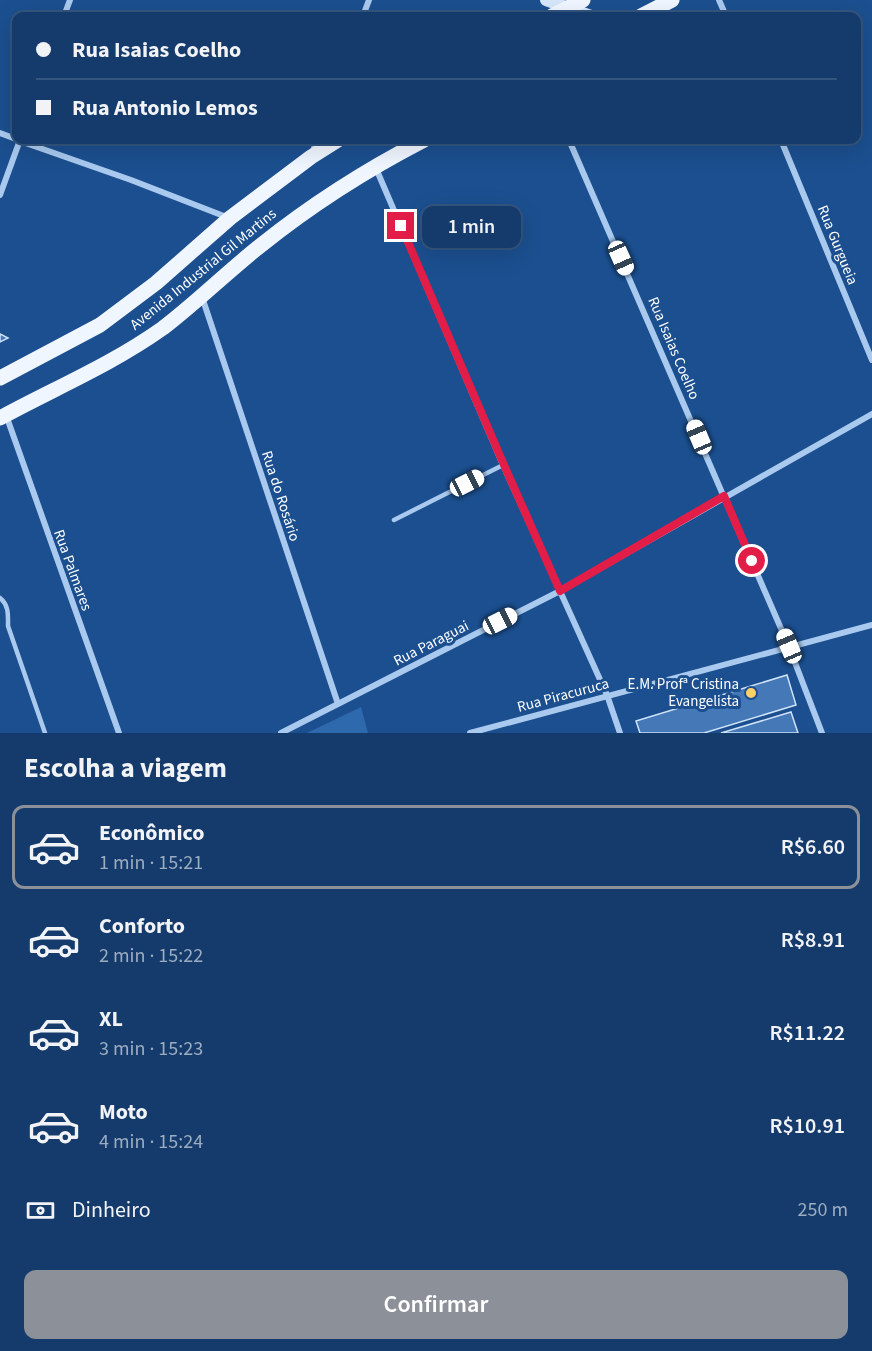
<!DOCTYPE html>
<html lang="pt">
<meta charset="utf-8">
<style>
body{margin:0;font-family:"Source Sans 3",sans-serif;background:#1d4271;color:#f1f3f6;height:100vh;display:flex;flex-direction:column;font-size:22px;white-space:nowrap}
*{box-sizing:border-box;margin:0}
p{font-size:20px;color:#9dadc1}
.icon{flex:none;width:33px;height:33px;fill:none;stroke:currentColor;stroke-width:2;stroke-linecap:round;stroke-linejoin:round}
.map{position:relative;height:733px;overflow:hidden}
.panel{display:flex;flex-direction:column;background:#143b6b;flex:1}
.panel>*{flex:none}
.guide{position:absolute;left:12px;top:12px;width:849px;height:132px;border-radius:12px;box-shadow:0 6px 24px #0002,0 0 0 2px #33557e;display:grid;align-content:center;height:132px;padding:0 24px;background:#143b6b}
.end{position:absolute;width:27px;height:27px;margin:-14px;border:8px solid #e11d48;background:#fff;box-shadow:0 0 0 3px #fff}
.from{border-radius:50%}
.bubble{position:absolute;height:42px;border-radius:12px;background:#143b6b;box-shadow:0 6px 24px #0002,0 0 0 2px #33557e;font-size:20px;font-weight:600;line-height:42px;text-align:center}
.car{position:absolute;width:18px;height:36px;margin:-18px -9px;border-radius:8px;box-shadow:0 0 4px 2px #0007;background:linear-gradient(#fff 24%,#345 0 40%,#fff 0 76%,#345 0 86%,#fff 0)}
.guide b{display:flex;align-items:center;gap:21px;height:57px;font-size:22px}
.guide b+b{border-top:2px solid #33557e}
.guide i{width:15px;height:15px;background:#f1f3f6}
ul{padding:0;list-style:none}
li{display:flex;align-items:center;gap:18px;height:84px;margin:0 12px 9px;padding:0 12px;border:3px solid transparent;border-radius:12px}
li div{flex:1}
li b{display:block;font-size:22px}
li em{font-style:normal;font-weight:600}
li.selected{border-color:#8c9099}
li>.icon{width:54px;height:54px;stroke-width:1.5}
h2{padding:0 24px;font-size:27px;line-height:72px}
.pay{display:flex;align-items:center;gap:15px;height:66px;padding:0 24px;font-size:22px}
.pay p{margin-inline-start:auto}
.button{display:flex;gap:12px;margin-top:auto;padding:12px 24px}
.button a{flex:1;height:69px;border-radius:12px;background:#8c9099;color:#fff;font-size:24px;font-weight:600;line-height:69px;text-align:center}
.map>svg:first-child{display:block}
.green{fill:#2e69ad}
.building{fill:#4478b7;stroke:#cfe3fa;stroke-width:1.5}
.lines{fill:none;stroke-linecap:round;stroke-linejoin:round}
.lane{stroke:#a9c9ee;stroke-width:4.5}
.street{stroke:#a9c9ee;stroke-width:6}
.secondary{stroke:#d6e6fa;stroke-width:12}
.primary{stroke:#f0f6ff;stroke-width:15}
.route{stroke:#e11d48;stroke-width:8}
.poi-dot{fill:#ffd166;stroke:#1b4f8f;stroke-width:2}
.labels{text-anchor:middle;stroke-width:6;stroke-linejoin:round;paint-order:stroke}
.street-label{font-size:15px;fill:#fff;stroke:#1b4f8f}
.poi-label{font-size:15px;fill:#fff;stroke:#1b4f8f;text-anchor:end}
</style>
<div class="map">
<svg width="872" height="733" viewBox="0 0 872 733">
<rect width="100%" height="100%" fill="#1b4f8f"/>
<path class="green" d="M361,707l7,26h-61z"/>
<path class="building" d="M0,334l8,4 -8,4z
M787,675l9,30 -92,28h-64l-4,-12z
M791,712l7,21h-77z"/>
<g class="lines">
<path class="lane" d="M394,520l109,-55
M0,598c9,7 8,17 8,28l37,107"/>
<path class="street" d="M719,0l7,16
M64,16l6,-16
M363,16l6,-16
M0,133l16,6
M17,140l114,40 98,38
M569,140l220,507 33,86
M781,140l91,220
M313,151l4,-11
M375,166l128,299 104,230 13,38
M0,195l20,-55
M202,297l136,407
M6,415l113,318
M281,733l279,-142 312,-177
M470,733l402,-108"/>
<path class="secondary" d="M546,0l45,16"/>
<path class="primary" d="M552,16l31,-16
M641,16l31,-16
M0,378l100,-53 56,-42 74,-65 81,-61 27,-17
M0,418c55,-30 111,-53 163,-90 34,-26 64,-56 97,-82 51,-41 106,-76 164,-106"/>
</g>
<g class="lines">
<path class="route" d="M401,226l103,239 56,126 164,-95 28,65"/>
</g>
<circle class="poi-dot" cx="751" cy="693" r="6"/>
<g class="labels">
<g class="street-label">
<text transform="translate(838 245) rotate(68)" y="5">Rua Gurgueia</text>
<text transform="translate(203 269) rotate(-39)" y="5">Avenida Industrial Gil Martins</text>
<text transform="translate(674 348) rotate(67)" y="5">Rua Isaias Coelho</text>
<text transform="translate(281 496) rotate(72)" y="5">Rua do Rosário</text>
<text transform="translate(73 570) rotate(70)" y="5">Rua Palmares</text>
<text transform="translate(431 643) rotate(-27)" y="5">Rua Paraguai</text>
<text transform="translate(563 695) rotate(-15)" y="5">Rua Piracuruca</text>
</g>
<g class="poi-label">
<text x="739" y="689">E.M. Profª Cristina<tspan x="739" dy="17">Evangelista</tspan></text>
</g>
</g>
</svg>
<i class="end from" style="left:752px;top:561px"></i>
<i class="end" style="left:401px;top:226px"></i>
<div class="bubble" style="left:422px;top:206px;width:99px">1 min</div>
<i class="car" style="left:621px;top:258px;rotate:156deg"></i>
<i class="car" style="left:699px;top:437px;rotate:337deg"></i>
<i class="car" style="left:467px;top:483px;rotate:63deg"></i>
<i class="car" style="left:500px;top:621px;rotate:63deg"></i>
<i class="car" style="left:789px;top:646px;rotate:337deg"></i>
<div class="guide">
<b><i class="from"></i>Rua Isaias Coelho</b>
<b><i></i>Rua Antonio Lemos</b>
</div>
</div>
<section class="panel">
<h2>Escolha a viagem</h2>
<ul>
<li class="selected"><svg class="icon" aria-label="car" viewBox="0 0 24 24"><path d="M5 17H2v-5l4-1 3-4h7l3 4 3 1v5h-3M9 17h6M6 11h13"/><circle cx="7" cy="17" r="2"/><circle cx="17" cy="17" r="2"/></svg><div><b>Econômico</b><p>1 min · 15:21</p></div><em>R$6.60</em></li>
<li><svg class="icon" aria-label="car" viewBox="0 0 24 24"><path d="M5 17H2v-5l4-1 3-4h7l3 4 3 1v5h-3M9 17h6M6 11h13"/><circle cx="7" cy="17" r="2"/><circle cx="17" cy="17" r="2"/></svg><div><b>Conforto</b><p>2 min · 15:22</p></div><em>R$8.91</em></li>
<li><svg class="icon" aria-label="car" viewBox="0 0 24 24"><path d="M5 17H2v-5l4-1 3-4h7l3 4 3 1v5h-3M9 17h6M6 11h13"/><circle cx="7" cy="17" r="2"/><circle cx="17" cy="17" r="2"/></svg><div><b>XL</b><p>3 min · 15:23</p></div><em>R$11.22</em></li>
<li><svg class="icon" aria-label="car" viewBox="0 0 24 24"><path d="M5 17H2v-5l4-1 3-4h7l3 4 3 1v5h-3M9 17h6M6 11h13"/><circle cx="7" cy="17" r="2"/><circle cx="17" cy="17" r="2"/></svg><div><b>Moto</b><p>4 min · 15:24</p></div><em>R$10.91</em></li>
</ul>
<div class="pay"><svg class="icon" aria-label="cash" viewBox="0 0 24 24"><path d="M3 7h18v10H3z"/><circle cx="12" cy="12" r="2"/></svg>Dinheiro<p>250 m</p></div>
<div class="button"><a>Confirmar</a></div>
</section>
